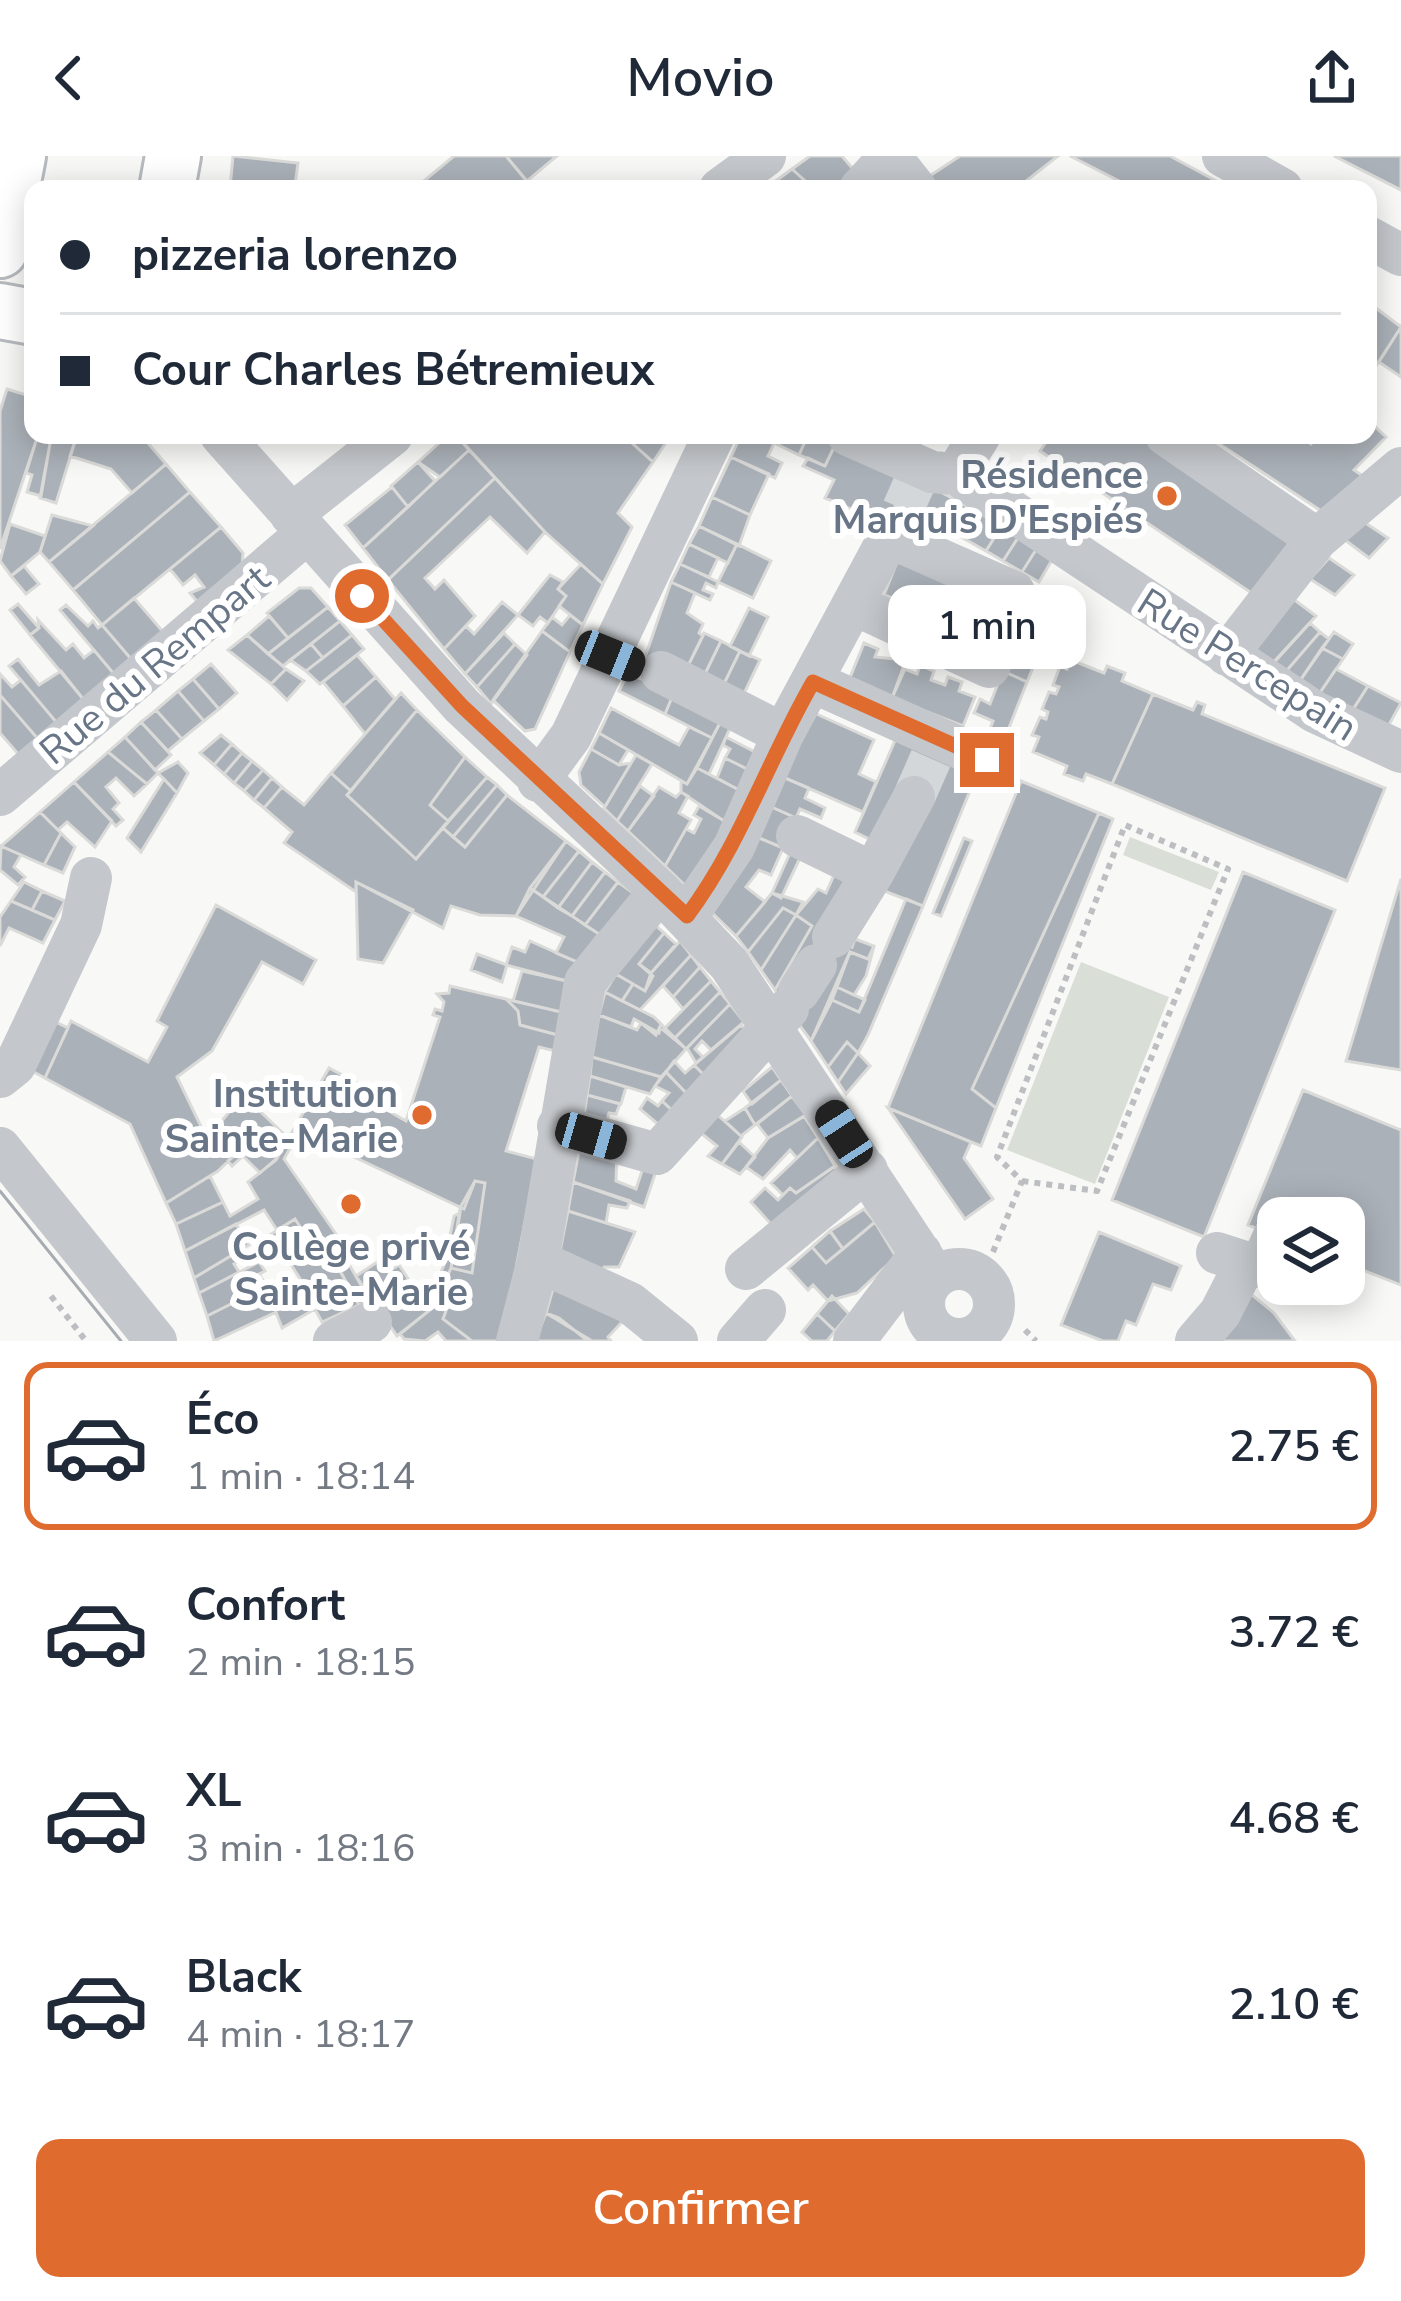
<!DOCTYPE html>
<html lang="fr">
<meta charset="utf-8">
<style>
body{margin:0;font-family:"Nunito Sans",sans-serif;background:#f2f2f3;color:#1f2937;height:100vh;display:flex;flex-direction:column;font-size:45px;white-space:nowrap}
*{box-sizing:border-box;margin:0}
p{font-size:39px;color:#747a83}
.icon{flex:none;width:66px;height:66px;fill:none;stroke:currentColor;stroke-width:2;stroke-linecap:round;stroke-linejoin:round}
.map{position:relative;height:1185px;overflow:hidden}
.sheet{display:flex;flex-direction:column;background:#fff;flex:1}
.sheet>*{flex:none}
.guide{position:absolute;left:24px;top:24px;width:1353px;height:264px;border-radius:24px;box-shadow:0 6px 30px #0003;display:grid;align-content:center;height:264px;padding:0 36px;background:#fff}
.buttons{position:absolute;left:1257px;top:1041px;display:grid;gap:24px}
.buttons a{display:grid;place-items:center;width:108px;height:108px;border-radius:24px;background:#fff;box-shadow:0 6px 30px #0003;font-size:60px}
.end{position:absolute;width:54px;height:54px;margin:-27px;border:15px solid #e06b2e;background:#fff;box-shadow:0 0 0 6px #fff}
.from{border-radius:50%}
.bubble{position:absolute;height:84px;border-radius:24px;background:#fff;box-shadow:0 6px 30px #0003;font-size:39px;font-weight:600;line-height:84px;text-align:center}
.car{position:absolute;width:36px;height:72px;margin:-36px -18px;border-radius:15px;box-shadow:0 0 9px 3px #0007;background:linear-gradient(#222 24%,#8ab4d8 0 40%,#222 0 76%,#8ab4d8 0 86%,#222 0)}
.guide b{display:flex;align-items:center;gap:42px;height:114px;font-size:45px}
.guide b+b{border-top:3px solid #e0e1e3}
.guide i{width:30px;height:30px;background:#1f2937}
ul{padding:21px 0 0;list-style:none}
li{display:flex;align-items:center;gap:36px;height:168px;margin:0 24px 18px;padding:0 12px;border:6px solid transparent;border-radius:24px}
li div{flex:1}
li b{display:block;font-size:45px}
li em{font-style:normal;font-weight:600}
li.active{border-color:#e06b2e}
li>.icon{width:108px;height:108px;stroke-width:1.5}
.primary-button{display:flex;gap:24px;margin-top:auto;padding:24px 36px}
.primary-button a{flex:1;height:138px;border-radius:24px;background:#e06b2e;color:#fff;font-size:48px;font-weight:600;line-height:138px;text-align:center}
header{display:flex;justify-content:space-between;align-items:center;height:156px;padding:0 36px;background:#fff;font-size:54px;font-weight:600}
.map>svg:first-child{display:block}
.green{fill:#d9dfd7}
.building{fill:#abb1b8;stroke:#dadad8;stroke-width:3}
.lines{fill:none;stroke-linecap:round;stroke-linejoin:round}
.minor-tunnel{stroke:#d4d7da;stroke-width:42;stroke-dasharray:42 21;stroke-linecap:butt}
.major-casing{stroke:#b7bbbf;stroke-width:60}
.path{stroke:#bcbec1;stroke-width:6;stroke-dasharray:6 6;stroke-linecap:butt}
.minor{stroke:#c4c7cb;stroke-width:42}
.major{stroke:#fff;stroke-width:54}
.tram{stroke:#a7abb2;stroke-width:3}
.route{stroke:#e06b2e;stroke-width:15}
.poi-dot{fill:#e06b2e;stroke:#fff;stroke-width:4.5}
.labels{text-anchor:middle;stroke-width:12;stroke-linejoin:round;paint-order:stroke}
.poi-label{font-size:39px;font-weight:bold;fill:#687586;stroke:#fff;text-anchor:end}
.street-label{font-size:39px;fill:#687586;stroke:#fff}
</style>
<header><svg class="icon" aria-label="back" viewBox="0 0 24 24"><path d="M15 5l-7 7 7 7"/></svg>Movio<svg class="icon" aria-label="share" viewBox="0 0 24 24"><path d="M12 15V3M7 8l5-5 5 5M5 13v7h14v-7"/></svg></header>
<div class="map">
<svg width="1401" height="1185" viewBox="0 0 1401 1185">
<rect width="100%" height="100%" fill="#f8f8f6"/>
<path class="green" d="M1130,681l89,35 -8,18 -88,-35z
M1081,806l88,35 -74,187 -88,-34z"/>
<path class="building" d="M233,0l65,7 -3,22 17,4 -82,-1z
M506,0h51l-30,25z
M506,0l27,33h-119l40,-33z
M810,0h32l11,13 -14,20h-25l-22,-20z
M960,0h98l-42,33h-78l-10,-12z
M1070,0h100l52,28 -3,5h-84z
M1334,0h67v34z
M792,13l22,20h-49z
M1372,149l29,22 -29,45 -4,-61z
M1401,171v50l-22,-15z
M7,233l26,8v38h5l-38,114v-138z
M1368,264l18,17 -32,33 12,8 -37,38 -122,-80 91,-1 13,9 6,-9h51z
M38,279l13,3 -10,58 -14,-4 5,-17 -6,-2z
M42,279h35l-21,68 -16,-5 11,-60z
M77,279h64l25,29 -34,29 -21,-24 -41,-13z
M448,279h8l13,15 -29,27 -22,-15z
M456,279h167l30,27 -35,51 14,14 -29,57 -58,-52z
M623,279h48l-18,27z
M741,279h67l-9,20 -25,-12 -6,13 14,7 -7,15 -44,-21z
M808,279l28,8 -11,23 -26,-11z
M1051,279h86l156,105 -37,56 -216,-145z
M836,287l75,33 -25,48 -61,-26 9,-18 -31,-14 5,-8 17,8z
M469,294l26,28 -107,102 -25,-32z
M731,301l38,17 -19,41 -38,-18z
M418,306l17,19 -27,26 -17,-21z
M166,308l24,28 -117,98 -24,-28z
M911,320l65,35 -15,26 -64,-34z
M495,322l50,54 -18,21 -37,-36 -65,61 10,11 9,-9 31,36 -31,33 -56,-69z
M392,331l16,20 -45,41 -18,-23z
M190,336l31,35 -119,98 -29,-35z
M712,341l38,18 -11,31 -40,-20z
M979,351l25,15 -18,29 -25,-14z
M52,359l41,11 -44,36 -9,-10z
M1004,366l17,11 -18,28 -17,-10z
M1364,366l24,16 -19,20 -24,-18z
M10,368l35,12 -5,16 -29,24 -11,-15z
M699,370l38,18 -9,19 -39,-19z
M221,371l22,26 -1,15 -43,36 -9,-11 14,-6 -9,-12 -12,10 -13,-16z
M1021,377l18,12 -17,27 -19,-11z
M689,388l29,14 -9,19 -29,-13z
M737,388l34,17 -18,37 -35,-16z
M1039,389l16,10 -16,27 -17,-10z
M899,401l87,36 -17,36 2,-8 -31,-3 3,-9 -31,-3 3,-8 -14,-6 -3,8 -14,-5z
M1329,402l25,17 -19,20 -25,-16z
M581,408l22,20 -20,41 -24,-19 7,-10 -8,-7z
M680,408l38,18 -2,6 -10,-5 -3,7 10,4 -3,6 -39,-18z
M24,410l15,18 -13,10 -15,-18z
M550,419l13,7 -5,7 8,7 -18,27 -8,-6 -7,9 -15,-11z
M671,426l24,11 -8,20 16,11 -4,9 4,3 -19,38 -40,-14z
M299,432h12l17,19 -40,31 -21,-25z
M986,437l27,11 -12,29 -32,-4z
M134,442l30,35 -32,27 -30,-35z
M1292,442l24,18 -46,50 -21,-14z
M502,446l16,13 -53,59 -21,-25 22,-23 8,8z
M18,448l21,24 -9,7 -20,-25z
M66,449l22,21 5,-5 5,7 4,-3 30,35 -18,14 -54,-64z
M328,451l12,14 -57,45 -15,-12z
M749,452l19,9 -19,39 -19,-10z
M1037,457l16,7 -26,62 -24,-11 9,-50 19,8z
M570,459l13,10 -13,27 -28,-21 10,-14 10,8z
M269,460l19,22 -20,16 -21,-19z
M38,464l28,30 7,-6 11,14 10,-8 20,24 -30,26 -54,-65 9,-7z
M340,465l12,14 -29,23 -12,-14z
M1310,467l10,9 -38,44 -13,-8z
M542,475l28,21 -35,77 -10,2 -32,-31z
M1320,476l9,7 -32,46 -15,-9z
M1334,476l19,12 -10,15 -21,-11z
M504,477l11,11 -38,43 -12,-13z
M704,477l17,8 -20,41 -17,-8z
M247,479l39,34 -15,15 -43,-34z
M352,479l12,14 -44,35 -14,-13z
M721,485l19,10 -20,41 -19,-10z
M864,487l14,6 -3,8 31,3 -14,38 -43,-18z
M311,488l12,14 -17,13 -16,-11z
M515,488l12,11 -36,49 -14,-17z
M1322,492l21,11 -26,38 -20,-12z
M740,495l20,9 -20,42 -20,-10z
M357,499l19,22 -33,29 -20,-24z
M18,503l21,26 22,-14 23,29 -27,23 -48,-57z
M1071,504l33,13 3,-7 18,7 -3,8 31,13 -41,90 -26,-10 -3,7 -19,-7 3,-8 -34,-14 6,-15 -7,-2 8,-18 6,2 2,-7 -6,-3 7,-17 7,2 3,-7 -6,-2 7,-19 7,3z
M211,508l26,29 -18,16 -26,-30z
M920,509l14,6 -3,9 14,5 3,-8 14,5 -3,9 16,6 -12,29 -71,-28 13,-29 12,5z
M286,513l18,12 -17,19 -16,-16z
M1336,513l32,17 -18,28 -33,-17z
M1003,515l24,11 -24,61 -16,-6 6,-16 -19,-8 6,-14 10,5z
M0,518l12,13 9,-7 36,43 -19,16 -38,-44z
M627,519l49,13 -11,26 -46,-23z
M376,521l19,22 -30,35 -22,-28z
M193,523l26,30 -15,12 -26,-30z
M1368,530l33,17 -15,27 -36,-16z
M178,535l26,30 -22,18 -26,-29z
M401,537l16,17 -66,81 -20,-18z
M1153,538l40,16 4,-8 8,3 -3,9 183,74 -38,93 -235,-97z
M0,539l38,44 -19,16 -19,-22z
M673,539l49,24 -10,19 -47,-24z
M611,552l68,37 10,-18 23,11 -25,46 -88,-51z
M156,554l26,29 -14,12 -27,-29z
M417,554l48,47 -35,48 18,16 -32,38 -69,-64z
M812,556l62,28 -15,34 17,8 -13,30 -85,-37z
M722,563l10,5 -23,50 -12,-6z
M141,566l30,33 -16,15 -30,-33z
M599,577l29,17 -9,15 -28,-16z
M221,579l11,9 -18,21 -14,-12z
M897,580l81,35 -55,135 -49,-19 1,-45 -20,-10z
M125,581l33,36 -11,11 -39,-32z
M726,581l31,16 -8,17 -24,-12 5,-9 -7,-4z
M232,588l10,9 -18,21 -10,-9z
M591,593l28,16 12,-2 -26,44 -24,-22 -2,-13z
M108,596l39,32 -13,12 -18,-18 -10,9 13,16 -6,6 10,11 -7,6 -42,-44z
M242,597l10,8 -18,22 -10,-9z
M636,599l16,9 -35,57 -13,-13z
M465,601l22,20 -39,44 -18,-16z
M725,602l24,12 -10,20 -22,-12z
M252,605l11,9 -19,21 -10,-8z
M178,606l10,11 -11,20 -19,-20z
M697,612l42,22 -15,31 -43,-29v-11l6,3z
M263,614l9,8 -18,22 -10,-9z
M331,617l20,18 -4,4 69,64 27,-31 22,19 42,-52 59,46 -50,75 -36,-1 -29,-9 -8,22 -87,-46v10l-72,-49 8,-11 -28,-24 18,-21 22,18z
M778,619l31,13 -4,10 20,10 -4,10 -21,-9 -4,9 -31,-14z
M487,621l10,8 -44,52 -10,-9z
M272,622l10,9 -18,21 -10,-8z
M164,623l13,14 -36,59 -14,-14z
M1021,625l78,32 -127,276 24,19 -15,38 -93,-38z
M74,626l38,39 -17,26 -28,-25 -9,8 -18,-18z
M497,629l10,10 -42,52 -12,-10z
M640,630l14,10 -26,35 -11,-10z
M659,631l17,10 5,-5 7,4 -9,17 12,7 -26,46 -37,-35z
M765,648l31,14 -15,29 -29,-12z
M699,650l37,22 -43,65 -28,-27 21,-37 8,4 7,-14 -7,-4z
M40,656l21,21 -17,32 -43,-19z
M1099,657l14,6 -117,289 -24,-19z
M61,677l14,14 -12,26 -19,-8z
M752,679l31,13 -12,27 -12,-5 -13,17 19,15 -29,34 -30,-29z
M964,682l8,3 -31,75 -8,-3z
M566,685l13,10 -36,46 -13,-9z
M1,690l20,9 -7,12 11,10 -7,8 -18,-15z
M579,695l13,11 -34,46 -15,-11z
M791,695l10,5 -20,42 -9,-5z
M592,706l13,10 -33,44 -14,-8z
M605,716l13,10 -33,43 -13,-9z
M1243,716l92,38 -131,327 -92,-37z
M835,717l21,10 -71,122 -10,-15 37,-64 -16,-11 22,-26 8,4z
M1401,723v191l-55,-9z
M24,726l18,9 -10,19 -21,-9z
M356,726l57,28 -30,53 -25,-4z
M618,726l25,18 -44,34 -14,-9z
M530,732l69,46 -22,28 -21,-9 8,-16 -48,-21z
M42,735l23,10 -10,19 -23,-10z
M772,737l31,9 -7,13 -13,-7 -35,44 -12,-16z
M906,743l17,7 -55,129 -10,18 -11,-11 -19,25 -17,-26 21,-41 27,12z
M11,745l44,19 -12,23 -34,-15 -9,18v-29z
M216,749l100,55 -13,24 -41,-22 -50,89 -35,26 30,62 36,-44 45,43 -11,20 -27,-18 -32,31 -52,32 -36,-79 -85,-46 26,-57 77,41 19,-35 -10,-6z
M783,752l13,7 -35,55 -13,-18z
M796,759l16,11 -37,64 -14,-20z
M655,769l9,8 -25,31 14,12 -8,15 -29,-17z
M664,777l12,11 -25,29 -12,-9z
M855,783l19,7 -6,13 -18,-7 -39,89 -18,-25 46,-76 13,7z
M530,785l47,21 -6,20 -65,-17 6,-18 13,5z
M680,785l11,14 -51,55 -18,-9 11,-17 12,7 6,-18z
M874,790l-8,30 -12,19 -17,-8 13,-35 18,7z
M477,798l30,11 -5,17 -31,-12z
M691,799l9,12 -27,30 -10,-11z
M700,811l11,14 -28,28 -10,-12z
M522,815l49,11 -10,30 -48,-11z
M616,818l17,10 -11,17 -17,-9z
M711,825l9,11 -46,47 -11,-9z
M450,830l56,13 12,12 2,14 38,10 -3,16 -16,-4 -33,104 31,8 -35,182h-30l-29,-22 3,-8 -10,-6 -39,31 -41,-60 26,-17 7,12 10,-6 20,30 9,-7 11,9 12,-29 21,5 13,-90 -10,-2 -11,28 -148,-70 -5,4 -14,-7 -13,23 63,91 -14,8 -11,-19 -10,6 -17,-26 -18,11 -13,-20 -79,41 -9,-27 47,-22 7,14 28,-17 -10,-17 28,-22 53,-92 68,36 -5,9 14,8 34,-104 -7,-2 2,-6 7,2 2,-9 -7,-8 12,-1z
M837,831l28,13 -6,12 -27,-12z
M605,836l49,25 7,7 -2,9 -25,-14 -3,8 -32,-12z
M720,836l10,12 -44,45 -12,-10z
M506,843l55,13 -3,23 -38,-10 -2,-14z
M730,848l14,18 -33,28 -9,-9 -7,8 8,8 -7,6 -9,-15z
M599,859l38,15 4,-7 15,12 5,-11 25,25 -25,28 -69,-20z
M45,861l23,11 -23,50 -24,-13z
M741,869l12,13 -45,41 -14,-14z
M847,886l11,11 -20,29 -10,-15z
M858,897l12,13 -24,28 -8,-12z
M592,901l69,20 -11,17 -60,-18z
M674,905l11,12 9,-8 14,14 -17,19 -25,-26z
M772,911l9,13 -29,24 -9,-13z
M666,916l25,26 -14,17 -15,-14 7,-8 -14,-7z
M590,920l36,11 -5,17 -34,-9z
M781,924l11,16 -37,29 -10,-17z
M1303,934l98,40v155l-57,-22v-45h-66v19l-30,-12z
M587,939l33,9 -4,10 -7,-1 -5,18 -21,-6z
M792,940l14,19 -38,23 -11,-14z
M647,942l11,8 4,-5 15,14 -12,15 -25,-21z
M745,952l10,17 -14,11 -16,-15z
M888,952l83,34 -7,16 29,41 -28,20z
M712,954l30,27 -20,27 -14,-8 9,-10 -26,-21z
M804,960l14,22 -21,20 -7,-8 -27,29 -17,-12 22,-29z
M818,982l17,28 -39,27 -6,-5 -7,7 -12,-12z
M250,984l27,18 -17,15 -17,-17 -11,10 -4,-5z
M581,985l36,10 -1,30 20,8 10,-30 13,3 -15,45 -71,-25z
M739,986l16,15 -15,17 -18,-10z
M835,1010l10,16 -65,52 -29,-32 14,-14 13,12 12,-12 6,5z
M210,1020l13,26 -47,22 -10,-21z
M475,1025l10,2 -13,90 -21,-5 9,-60z
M573,1026l57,19 -3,7 -18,-3 -3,18 -38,-12z
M864,1053l11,13 -32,27 -13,-18z
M568,1055l67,21 -16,35h-15l-7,14 -39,-19z
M460,1057l-9,55 -12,29 -7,-5 12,-27 10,-49z
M295,1063l17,26 -11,6 -6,-9 -23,13 -10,-15z
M875,1066l21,35 -39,36 -29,8 -15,-16 -5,5 -20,-22 24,-21 14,16z
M236,1068l13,21 -55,33 -9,-27z
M830,1075l13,18 -17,14 -14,-16z
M1099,1076l82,34 -10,24 -18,-6 -17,41 -10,-4 -8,20h-15l-42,-16z
M322,1083l37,66 -37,17 -7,-13 -33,19 -8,-21 33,-17 -20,-32z
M237,1096l4,8 -7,4 5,8 -40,21 -5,-15z
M342,1096l28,49 -11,4 -26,-47z
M259,1106l6,9 -24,13 4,13 -38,19 -8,-23z
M259,1118l12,18 7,-4 8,13 -12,6 2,5 -62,29 -7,-25 38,-19 -4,-13z
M557,1119l78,33 -27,29 3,4h-19l-46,-28z
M1245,1133l29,24 21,28h-87z
M832,1140l17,18 -14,17 -18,-17z
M436,1149l10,6 -3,8 29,22h-26l-8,-9 -13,9 -21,-2 -4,-5z
M546,1157l13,5 29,23h-53z
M817,1158l18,17 -8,10h-15l-10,-9z"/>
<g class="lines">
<path class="minor-tunnel" d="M903,353l14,-32
M914,641l21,-48"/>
<g class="major-casing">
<path id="major" d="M167,33l6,-33
M0,94l18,-94
M0,155l33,6"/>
</g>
<path class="path" d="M993,1096l29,-71 -25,-24 128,-332 103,44 -131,322 -75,-10
M51,1140l35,45
M1025,1174l11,11"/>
<path class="minor" d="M1223,0l59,33
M720,33l45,-33
M860,33l30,-33 26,33
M1368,81l33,18
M221,279l241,271 198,185 69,73 207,313
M848,279l84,37 24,2 359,238 86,40
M1166,279l151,104
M956,318l24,-39
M291,359l101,-80
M853,448l136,63 14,-33
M1227,499l90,-116 84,-71
M661,516l122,62
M813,526l174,78
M538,625l33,-45 143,-301
M0,639l307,-262
M797,680l76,37 -40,64
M873,717l41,-76
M687,760l47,-69 49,-113 106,-197 125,55
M799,835l17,-26
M0,921l15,-12 66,-140 10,-47
M558,970l99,28 131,-145
M0,992l156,193
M1217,1097l43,14 14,-31
M538,1105l92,42 47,38
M924 1148a35 35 0 1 1 70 0a35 35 0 1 1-70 0Z
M746,1113l121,-99
M334,1185l37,-19
M517,1185l21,-80 47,-279 75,-91
M738,1185l27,-31
M854,1185l67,-88
M1196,1185l24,-28 16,-31"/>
<use href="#major" class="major"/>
<path class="tram" d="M0,1035l121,150"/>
</g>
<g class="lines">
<path class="route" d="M362,440l100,110 225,210c54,-72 81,-156 126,-234l174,78"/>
</g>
<g class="poi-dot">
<circle cx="1167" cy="340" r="12"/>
<circle cx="422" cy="959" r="12"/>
<circle cx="351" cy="1048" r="12"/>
</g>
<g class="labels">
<g class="poi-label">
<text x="1143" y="332">Résidence<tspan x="1143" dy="45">Marquis D'Espiés</tspan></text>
<text x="398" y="951">Institution<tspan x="398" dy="45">Sainte-Marie</tspan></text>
<text x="351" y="1104" text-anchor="middle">Collège privé<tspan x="351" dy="45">Sainte-Marie</tspan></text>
</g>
<g class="street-label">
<text transform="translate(154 508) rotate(-40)" y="14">Rue du Rempart</text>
<text transform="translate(1248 508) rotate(32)" y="14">Rue Percepain</text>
</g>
</g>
</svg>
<div class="buttons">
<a><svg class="icon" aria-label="layers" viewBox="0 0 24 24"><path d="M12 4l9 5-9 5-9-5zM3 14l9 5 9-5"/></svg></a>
</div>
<i class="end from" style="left:362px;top:440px"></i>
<i class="end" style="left:987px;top:604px"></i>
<div class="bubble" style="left:888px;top:429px;width:198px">1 min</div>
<i class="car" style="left:610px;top:500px;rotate:112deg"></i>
<i class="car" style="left:844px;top:978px;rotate:327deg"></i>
<i class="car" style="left:591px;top:980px;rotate:106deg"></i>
<div class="guide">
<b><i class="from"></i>pizzeria lorenzo</b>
<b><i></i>Cour Charles Bétremieux</b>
</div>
</div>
<section class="sheet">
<ul>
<li class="active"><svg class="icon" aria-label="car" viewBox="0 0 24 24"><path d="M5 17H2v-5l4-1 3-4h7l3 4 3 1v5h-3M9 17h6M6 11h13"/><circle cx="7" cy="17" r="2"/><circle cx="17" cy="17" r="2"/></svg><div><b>Éco</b><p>1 min · 18:14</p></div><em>2.75 €</em></li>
<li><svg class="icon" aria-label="car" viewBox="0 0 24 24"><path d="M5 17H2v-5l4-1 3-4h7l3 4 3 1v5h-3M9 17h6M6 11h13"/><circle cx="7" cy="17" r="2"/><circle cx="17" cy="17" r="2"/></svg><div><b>Confort</b><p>2 min · 18:15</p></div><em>3.72 €</em></li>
<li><svg class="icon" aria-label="car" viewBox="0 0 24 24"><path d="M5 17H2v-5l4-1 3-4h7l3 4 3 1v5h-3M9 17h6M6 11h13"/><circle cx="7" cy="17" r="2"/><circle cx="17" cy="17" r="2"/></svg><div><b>XL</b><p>3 min · 18:16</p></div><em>4.68 €</em></li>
<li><svg class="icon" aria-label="car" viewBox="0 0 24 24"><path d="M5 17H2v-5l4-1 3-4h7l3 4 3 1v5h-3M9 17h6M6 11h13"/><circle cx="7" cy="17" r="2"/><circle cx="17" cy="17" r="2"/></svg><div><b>Black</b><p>4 min · 18:17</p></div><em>2.10 €</em></li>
</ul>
<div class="primary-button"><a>Confirmer</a></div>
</section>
